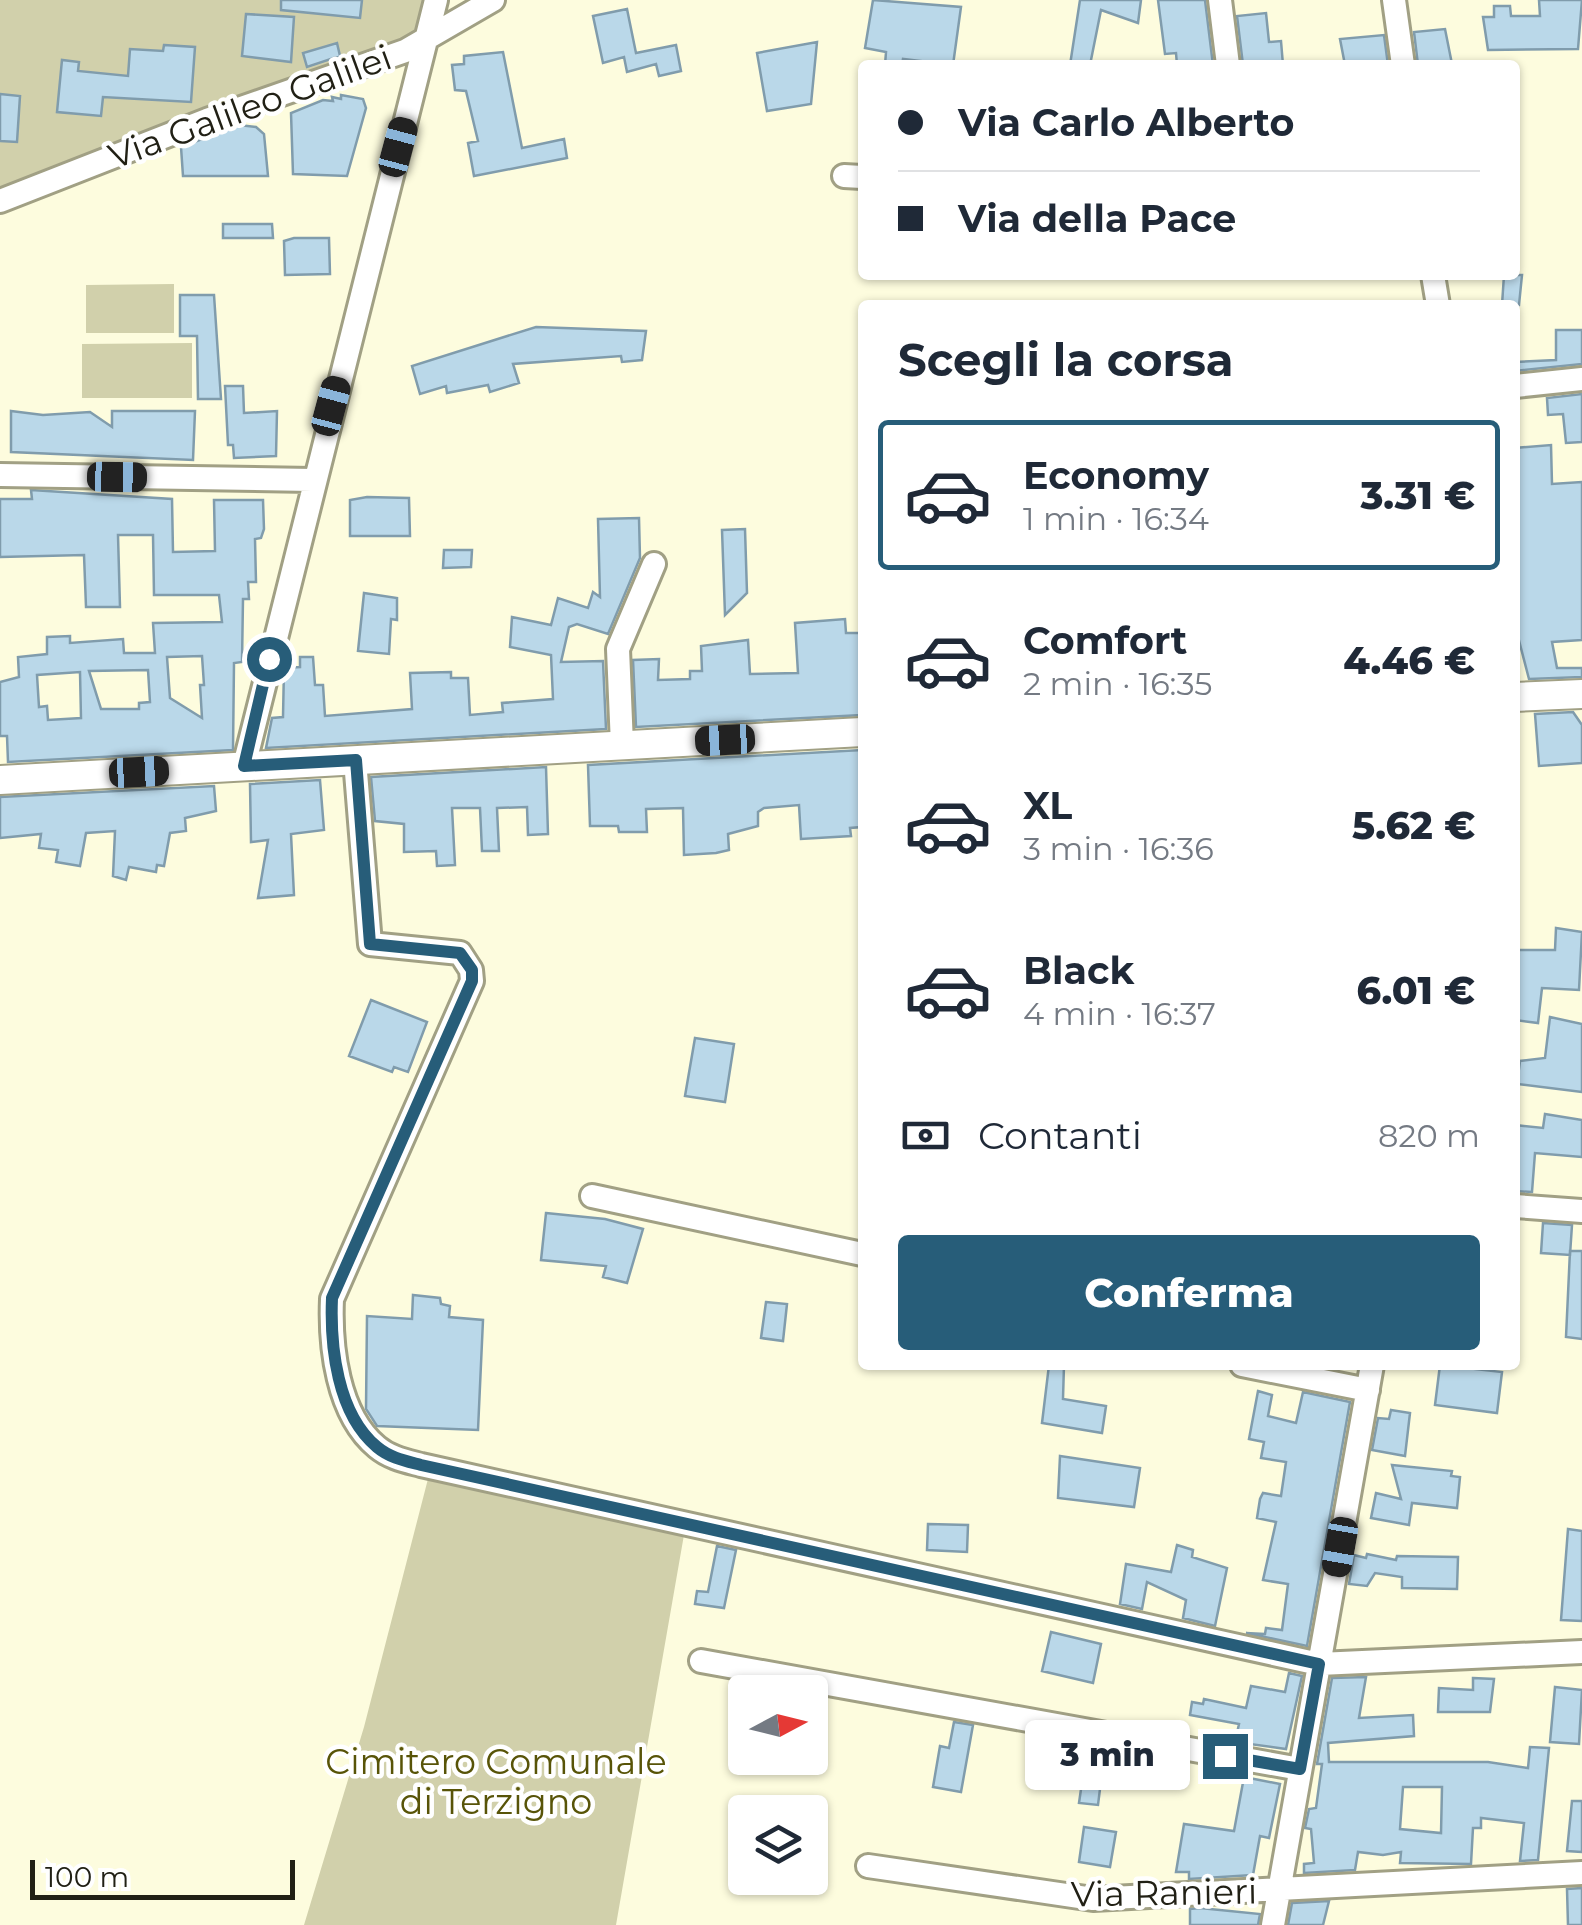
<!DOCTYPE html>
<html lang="it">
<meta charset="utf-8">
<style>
body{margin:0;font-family:Montserrat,sans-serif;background:#f2f2f3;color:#1f2937;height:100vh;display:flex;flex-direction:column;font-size:38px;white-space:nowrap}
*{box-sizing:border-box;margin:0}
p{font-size:32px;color:#747a83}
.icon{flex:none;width:55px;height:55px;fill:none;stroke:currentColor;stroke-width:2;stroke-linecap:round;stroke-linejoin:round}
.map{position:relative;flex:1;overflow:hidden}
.sheet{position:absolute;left:858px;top:300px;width:662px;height:1070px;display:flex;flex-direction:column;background:#fff;border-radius:10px;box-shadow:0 2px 8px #0004}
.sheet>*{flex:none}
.guide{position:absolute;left:858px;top:60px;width:662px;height:220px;border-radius:10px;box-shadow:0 2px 8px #0004;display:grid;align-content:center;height:220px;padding:0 40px;background:#fff}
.needle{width:65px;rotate:83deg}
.tools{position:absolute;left:728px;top:1675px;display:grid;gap:20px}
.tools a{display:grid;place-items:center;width:100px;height:100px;border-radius:10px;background:#fff;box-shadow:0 2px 8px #0004;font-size:50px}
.scale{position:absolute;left:30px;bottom:25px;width:265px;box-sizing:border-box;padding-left:10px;border:5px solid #212015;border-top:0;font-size:28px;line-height:35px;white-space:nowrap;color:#212015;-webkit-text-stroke:8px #fff;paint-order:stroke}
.end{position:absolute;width:45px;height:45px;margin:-22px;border:12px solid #275d79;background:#fff;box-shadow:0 0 0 5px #fff}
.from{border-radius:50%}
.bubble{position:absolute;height:70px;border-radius:10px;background:#fff;box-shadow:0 2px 8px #0004;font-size:32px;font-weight:800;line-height:70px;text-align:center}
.car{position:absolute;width:30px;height:60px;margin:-30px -15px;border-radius:12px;box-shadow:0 0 8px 2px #0007;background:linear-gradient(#222 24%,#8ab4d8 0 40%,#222 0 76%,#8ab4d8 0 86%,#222 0)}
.guide b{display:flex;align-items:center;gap:35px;height:95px;font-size:38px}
.guide b+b{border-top:2px solid #e0e1e3}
.guide i{width:25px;height:25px;background:#1f2937}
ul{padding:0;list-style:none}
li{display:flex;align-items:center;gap:30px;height:150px;margin:0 20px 15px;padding:0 20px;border:5px solid transparent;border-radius:10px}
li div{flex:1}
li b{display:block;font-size:38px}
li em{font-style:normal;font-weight:800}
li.current{border-color:#275d79}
li>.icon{width:90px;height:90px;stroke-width:1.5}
h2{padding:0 40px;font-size:45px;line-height:120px}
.pay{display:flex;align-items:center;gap:25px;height:110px;padding:0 40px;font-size:38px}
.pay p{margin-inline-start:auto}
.primary-button{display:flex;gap:20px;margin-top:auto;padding:20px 40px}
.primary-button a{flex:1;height:115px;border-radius:10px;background:#275d79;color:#fff;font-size:40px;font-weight:800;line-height:115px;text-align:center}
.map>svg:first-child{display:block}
.green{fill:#d1d0ab}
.building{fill:#bad8e9;stroke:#809cac;stroke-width:2.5;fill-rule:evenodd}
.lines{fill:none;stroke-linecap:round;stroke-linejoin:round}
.minor-casing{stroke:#a1a084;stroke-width:28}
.major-casing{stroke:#a1a084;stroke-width:32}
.minor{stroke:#fff;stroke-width:22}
.major{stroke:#fff;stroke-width:28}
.route{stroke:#275d79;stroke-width:12}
.labels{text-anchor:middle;stroke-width:9;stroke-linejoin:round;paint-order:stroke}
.street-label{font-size:35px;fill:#212015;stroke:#fff}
.park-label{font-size:35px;fill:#585408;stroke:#fff}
</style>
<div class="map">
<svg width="1582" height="1925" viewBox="0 0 1582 1925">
<rect width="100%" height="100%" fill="#fdfcde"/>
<path class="green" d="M0,0h442l-51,65 -391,143z
M174,284v49h-88v-48z
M192,343v55h-110v-54z
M429,1475l256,54 -69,396h-312l60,-198z"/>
<path class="building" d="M281,0h81l-2,18 -79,-8z
M873,0l88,7 -8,58 -50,-6 -1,6h-17l1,-13 -21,-4z
M1080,0h61l-3,23 -37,-13 -11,55h-20z
M1158,0h47l8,65h-36l-1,-12 -11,1z
M1539,0h43l-4,49 -90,1 -5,-33h11v-11h16l1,10h29z
M627,9l9,44 40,-8 5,26 -22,5 -3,-12 -29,8 -3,-15 -21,6 -10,-47z
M1266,13l3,29 12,-1 2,24h-40l-6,-49z
M246,14l48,3 -3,45 -49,-6z
M1445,29l7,35 -34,1 -4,-33z
M1384,35l4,30h-43l-5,-26z
M817,42l-6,62 -44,7 -10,-58z
M337,43l3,13 -33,11 -4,-14z
M164,45l31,2 -4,55 -88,-5 -2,19 -44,-4 5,-52 17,2 -1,9 50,5 2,-27 33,2z
M503,52l19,96 42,-9 3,19 -93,18 -6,-33 10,-2 -12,-50 -11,-1 -3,-25 12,-1v-8z
M0,94l20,2 -3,46 -17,-1z
M341,95l22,4 3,9 -19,68 -54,-2 -2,-61 32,-13 10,1 -1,-4 9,2z
M239,125l17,2 8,7 4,42h-85l-2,-29z
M223,224h49l1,14h-50z
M294,238h35l1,36 -45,1 -1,-34z
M1504,275h18l-3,30h-17z
M180,295h34l7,104h-23l-1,-63h-17z
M536,327l110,4 -4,29 -20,2 -1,-6 -108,8 6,19 -29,9 -2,-7 -41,8 -1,-7 -26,8 -8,-28z
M1556,330h26v34l-67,7v-9l41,-2z
M225,386h18l1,27 33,-2 -1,45 -42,2 -1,-13h-5z
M1582,394v48l-16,1 -3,-29 -15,1 -1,-17z
M11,411l32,4 47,-3 22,15v-16h83l-2,49 -182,-8z
M1551,445l1,39 30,-2v158l-30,2 5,26h25v9l-53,2 -14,-54v-177z
M31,490l141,9 1,53 42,-1 -1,-51h49l1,29 -3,9 -6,1 1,43h-8l1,17h-6l-1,63 -8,1 -1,87 -225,12 -1,-26h-7v-54l19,-5 -1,-20 29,-3v-17l23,-1v7l53,-4 1,14h31l-2,-30 69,-1 -3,-27h-65l-1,-60h-35l2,72h-34l-2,-52 -84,2v-58h32zM202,656l2,29h-4l2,33 -32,-20 -3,-41zM148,670l2,32 -11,1v6h-38l-12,-38zM80,672l1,46 -33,2 -1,-14 -8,1 -2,-32z
M367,497l42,1 1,38h-60v-36z
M639,518l1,40 -32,76 -31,-10 -8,3 -8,35 42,-1 3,68 -340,19 6,-30 11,-1 1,-49 16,-1v-10h13l2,28h8l2,31 87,-7 -2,-36 41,-1v6h17l2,37 33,-3 -1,-9 51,-4 -2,-44 -41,-8 2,-30 39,8 7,-27 30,10 5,-16 7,5 -2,-78z
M745,529l2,64 -22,22 -3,-85z
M444,550h28l-1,17 -28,1z
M364,593l33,5v22l-6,-1 -2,35 -31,-3z
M845,619l1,14h16v82l-226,12 -3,-67 26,-1 -1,21 32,-1v-8h12l-1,-25 47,-6 2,34 48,-1 -3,-50z
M1573,712l9,13v38l-43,3 -4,-52z
M862,750v77l-12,1 1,8 -50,3 -2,-34 -35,3 -6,4v14l-30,8 1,16 -13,3 -32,2 -1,-47 -37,1 1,23h-28l-1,-6h-28l-2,-61z
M546,767l2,67 -20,1 -1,-28 -30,1 2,43h-17l-2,-43h-28l3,57 -18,1 -1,-15 -32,1v-28l-29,-3 -4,-44z
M320,780l4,50 -33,4 3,61 -36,3 10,-58 -17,2 -1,-58z
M214,786l2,25 -31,7 1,13 -16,2 -6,33 -7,-1 -1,7 -27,-5 -3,13 -13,-4 2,-45 -29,2 -6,33 -24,-4 2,-12 -19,-2 2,-14 -41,4v-41z
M1556,928l26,4 -3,58 -37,-2 -4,35 -23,-3 2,-70h38z
M371,1000l56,22 -19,50 -14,-5 -2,5 -43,-16z
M1550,1017l32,7v68l-65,-8 3,-23 25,-3z
M695,1038l39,6 -9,58 -40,-6z
M1545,1114l37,6v37l-47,-4 -3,39 -17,-1v-66l28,3z
M546,1213l59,6 38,10 -16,54 -24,-6 3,-11 -65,-6z
M1543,1223l29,2 -2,30 -29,-2z
M1570,1251h12v88l-16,-2z
M413,1295l27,3 1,6 9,2 -1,11 34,3 -5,110 -101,-4 -11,-17 1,-93 45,3z
M766,1302l21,2 -4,37 -22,-3z
M1049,1365h15l-1,34 43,7 -4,27 -60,-10z
M1440,1365l62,7 -5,41 -62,-8z
M1258,1391l14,4 -4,21 28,7 7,-31 47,10 -43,244 -61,-13 19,1 1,-6 16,2 6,-46 -25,-4 13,-58 -19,-4 3,-19 3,-6 18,3 5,-34 -25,-4 3,-16 -15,-3z
M1391,1410l19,3 -5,43 -33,-6 6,-32 11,1z
M1060,1456l80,12 -6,39 -76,-9z
M1392,1465l60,6 -1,5 9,1 -3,31 -45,-5 -3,22 -38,-7 5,-25 25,6z
M928,1524l40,1 -1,27 -40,-2z
M1568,1529l14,2v90l-21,-1z
M1177,1545l16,5 -1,7 35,11 -12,58 -32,-8 3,-18 -39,-18 -5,27 -22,-5 6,-40 45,8z
M717,1546l19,4 -12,58 -29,-4 2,-13 11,1z
M1367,1554l29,6 1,-4 61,1 -1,32 -55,-1v-11l-27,-4 -8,13 -18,-2 5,-29 12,3z
M1051,1632l50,12 -8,39 -51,-12z
M1289,1673l13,3 -16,73 -51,-7 4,-18 -49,-9 2,-13 11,2 1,-5 42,9 5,-22 34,6z
M1366,1677l-7,41 54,-3 1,21 -86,7 1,19h159l40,6 2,-21 19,1 -11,112 -18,1 4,-38 -43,-5v10h-8l-2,36 -71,-1 1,-11 -18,3 -25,-3 -3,18 -51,3v-9l10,-1 -3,-34 -6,-1 4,-19 7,-1 6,-44h-5l15,-86zM1403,1787h39l-1,46 -41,-4z
M1473,1678l21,1 -4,33h-52l1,-24 34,2z
M1555,1687l27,3 -3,54 -29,-2z
M954,1722l19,3 -12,67 -28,-5 7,-41 9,2z
M1086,1755l18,2 -6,48 -19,-2z
M1244,1777l36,7 -11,54 -9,-2 -7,39 -64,4v-7h-13l8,-48 50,7z
M1572,1801h10v51l-15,-1z
M1084,1827l32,5 -6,35 -31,-5z
M1582,1888v37h-14l-1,-36z
M1329,1901l-6,24h-35l4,-22z
M1200,1908l60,6 -2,11h-68v-16z"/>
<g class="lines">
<g class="minor-casing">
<path id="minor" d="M1220,0l8,65
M1394,0l9,65
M844,176l18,1
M0,201l207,-81 198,-69 88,-51
M1433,275l5,30
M1515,386l67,-7
M0,475l312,5
M622,745l-4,-96 36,-85
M355,760l15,184 90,9 11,17 1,11 -140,318c-2,47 5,115 45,148 13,11 29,14 44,18l898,199 263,-12
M244,766l192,-766
M592,1196l270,58
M1515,1206l67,5
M1242,1365l126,25
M701,1661l599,108
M868,1866l225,33 489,-26
M1273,1925l99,-560"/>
</g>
<g class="major-casing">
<path id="major" d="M1515,697l67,-3
M0,780l862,-48"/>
</g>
<use href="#minor" class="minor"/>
<use href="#major" class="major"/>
</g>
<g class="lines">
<path class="route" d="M269,659l-25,107 112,-6 14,184 90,9 12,17v11l-140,317c-2,48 5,116 45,149 13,11 29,14 44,18l898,199 -19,105 -75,-13"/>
</g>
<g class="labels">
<g class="street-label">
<text transform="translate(250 107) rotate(-20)" y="12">Via Galileo Galilei</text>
<text transform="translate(1164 1893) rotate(-1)" y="12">Via Ranieri</text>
</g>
<g class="park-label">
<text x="496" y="1774">Cimitero Comunale<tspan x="496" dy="40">di Terzigno</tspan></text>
</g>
</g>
</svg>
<div class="tools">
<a><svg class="needle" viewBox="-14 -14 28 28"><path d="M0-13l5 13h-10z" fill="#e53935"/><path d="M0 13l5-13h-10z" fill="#747a83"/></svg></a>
<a><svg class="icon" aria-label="layers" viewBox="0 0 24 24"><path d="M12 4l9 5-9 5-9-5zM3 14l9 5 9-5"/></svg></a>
</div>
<div class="scale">100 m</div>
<i class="end from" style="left:269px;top:659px"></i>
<i class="end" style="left:1225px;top:1756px"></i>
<div class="bubble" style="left:1025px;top:1720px;width:165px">3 min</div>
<i class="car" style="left:398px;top:147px;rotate:15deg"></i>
<i class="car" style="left:331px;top:406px;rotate:15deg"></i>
<i class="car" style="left:117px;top:477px;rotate:91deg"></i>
<i class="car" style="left:725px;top:740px;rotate:267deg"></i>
<i class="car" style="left:139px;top:772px;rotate:87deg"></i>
<i class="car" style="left:1340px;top:1547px;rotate:190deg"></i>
<div class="guide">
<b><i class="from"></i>Via Carlo Alberto</b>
<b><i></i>Via della Pace</b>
</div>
<section class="sheet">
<h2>Scegli la corsa</h2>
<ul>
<li class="current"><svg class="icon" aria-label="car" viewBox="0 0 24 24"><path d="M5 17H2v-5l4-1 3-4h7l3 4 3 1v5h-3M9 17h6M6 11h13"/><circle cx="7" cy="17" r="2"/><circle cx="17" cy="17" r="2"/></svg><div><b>Economy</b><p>1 min · 16:34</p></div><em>3.31 €</em></li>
<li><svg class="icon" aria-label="car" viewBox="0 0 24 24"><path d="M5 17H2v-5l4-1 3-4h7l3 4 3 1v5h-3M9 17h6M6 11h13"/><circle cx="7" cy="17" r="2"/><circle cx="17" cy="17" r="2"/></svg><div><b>Comfort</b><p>2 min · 16:35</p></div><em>4.46 €</em></li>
<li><svg class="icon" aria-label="car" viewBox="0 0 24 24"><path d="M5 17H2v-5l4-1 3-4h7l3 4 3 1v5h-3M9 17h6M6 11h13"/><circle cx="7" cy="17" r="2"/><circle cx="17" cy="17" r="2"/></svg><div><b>XL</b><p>3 min · 16:36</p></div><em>5.62 €</em></li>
<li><svg class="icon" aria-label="car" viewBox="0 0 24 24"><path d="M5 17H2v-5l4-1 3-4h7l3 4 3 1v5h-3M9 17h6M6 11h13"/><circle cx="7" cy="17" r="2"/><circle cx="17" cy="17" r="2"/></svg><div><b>Black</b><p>4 min · 16:37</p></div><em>6.01 €</em></li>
</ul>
<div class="pay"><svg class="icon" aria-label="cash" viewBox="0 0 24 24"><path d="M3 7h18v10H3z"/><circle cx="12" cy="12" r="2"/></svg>Contanti<p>820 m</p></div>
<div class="primary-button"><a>Conferma</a></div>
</section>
</div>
